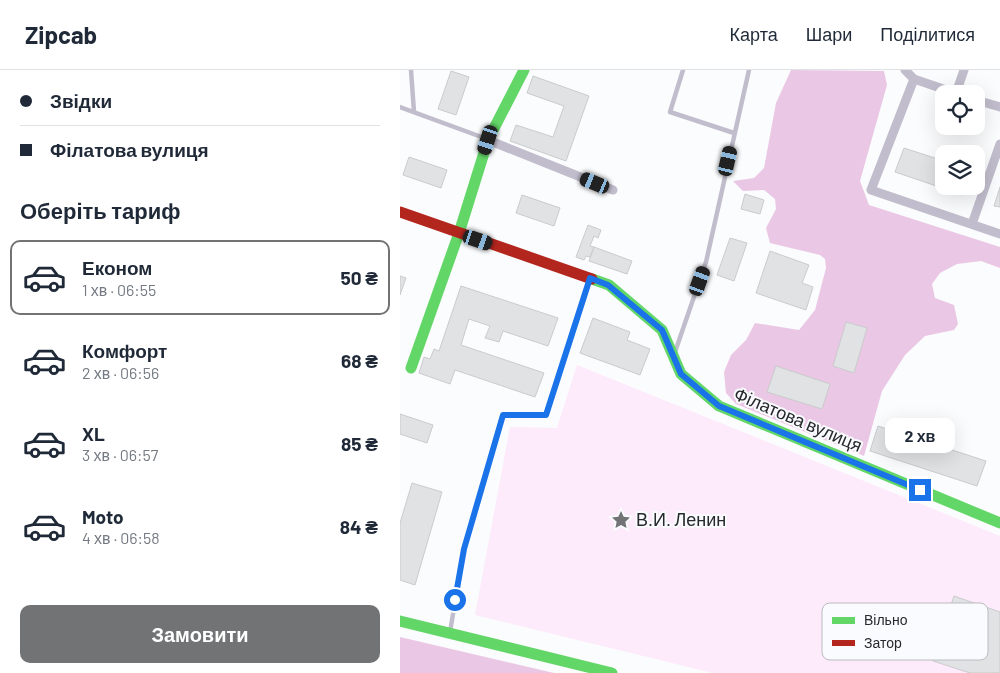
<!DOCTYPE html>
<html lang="uk">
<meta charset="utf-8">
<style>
body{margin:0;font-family:Barlow,sans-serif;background:#f2f2f3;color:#1f2937;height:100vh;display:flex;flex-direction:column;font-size:19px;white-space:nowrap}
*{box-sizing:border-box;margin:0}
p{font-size:16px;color:#747a83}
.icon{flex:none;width:28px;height:28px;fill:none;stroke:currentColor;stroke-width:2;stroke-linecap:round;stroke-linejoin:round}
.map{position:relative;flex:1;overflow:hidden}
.sheet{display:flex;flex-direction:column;background:#fff;width:400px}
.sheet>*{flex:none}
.top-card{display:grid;align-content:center;height:110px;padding:0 20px;background:#fff}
.fabs{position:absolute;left:535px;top:15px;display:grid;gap:10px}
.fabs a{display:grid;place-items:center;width:50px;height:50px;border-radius:10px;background:#fff;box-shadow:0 5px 20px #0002;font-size:25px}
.end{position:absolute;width:22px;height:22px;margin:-11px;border:6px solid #1a73e8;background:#fff;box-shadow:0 0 0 2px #fff}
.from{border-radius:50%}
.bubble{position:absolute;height:35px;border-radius:10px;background:#fff;box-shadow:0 5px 20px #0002;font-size:16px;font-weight:700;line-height:35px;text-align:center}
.car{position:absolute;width:15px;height:30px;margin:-15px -8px;border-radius:6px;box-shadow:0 0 4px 1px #0007;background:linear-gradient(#222 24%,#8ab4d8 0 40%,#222 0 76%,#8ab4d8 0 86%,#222 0)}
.top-card b{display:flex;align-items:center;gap:18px;height:48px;font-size:19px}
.top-card b+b{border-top:1px solid #e0e1e3}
.top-card i{width:12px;height:12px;background:#1f2937}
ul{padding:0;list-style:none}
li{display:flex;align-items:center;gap:15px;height:75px;margin:0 10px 8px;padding:0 10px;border:2px solid transparent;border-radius:10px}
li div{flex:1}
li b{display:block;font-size:19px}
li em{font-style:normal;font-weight:700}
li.active{border-color:#717374}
li>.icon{width:45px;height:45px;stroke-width:1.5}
h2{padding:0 20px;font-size:22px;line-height:60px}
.button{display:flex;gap:10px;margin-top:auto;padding:10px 20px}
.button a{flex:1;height:58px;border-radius:10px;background:#717374;color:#fff;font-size:20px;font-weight:700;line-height:58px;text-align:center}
header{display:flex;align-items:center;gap:30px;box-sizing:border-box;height:70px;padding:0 25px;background:#fff;border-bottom:1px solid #e0e1e3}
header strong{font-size:24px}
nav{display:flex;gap:28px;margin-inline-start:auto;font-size:18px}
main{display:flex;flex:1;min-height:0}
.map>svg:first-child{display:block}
.green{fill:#fdeafa}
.forest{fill:#eac7e5}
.building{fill:#e0e2e3;stroke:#cacbcc}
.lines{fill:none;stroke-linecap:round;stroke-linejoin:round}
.lane{stroke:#c1bdcc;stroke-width:4.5}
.street{stroke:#c1bdcc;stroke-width:9}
.fast{stroke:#63d668;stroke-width:11}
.jam{stroke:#b3261e;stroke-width:11}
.route{stroke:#1a73e8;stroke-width:6}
.labels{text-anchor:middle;stroke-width:4;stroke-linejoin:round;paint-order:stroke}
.street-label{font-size:18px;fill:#27292b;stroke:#fafbfe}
.poi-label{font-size:18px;fill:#27292b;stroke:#fafbfe;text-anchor:start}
.key{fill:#fafbfe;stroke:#bbbcbf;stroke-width:1}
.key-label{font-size:14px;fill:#27292b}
</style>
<header>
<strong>Zipcab</strong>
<nav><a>Карта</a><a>Шари</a><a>Поділитися</a></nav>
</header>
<main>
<section class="sheet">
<div class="top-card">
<b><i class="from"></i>Звідки</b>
<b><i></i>Філатова вулиця</b>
</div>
<h2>Оберіть тариф</h2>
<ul>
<li class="active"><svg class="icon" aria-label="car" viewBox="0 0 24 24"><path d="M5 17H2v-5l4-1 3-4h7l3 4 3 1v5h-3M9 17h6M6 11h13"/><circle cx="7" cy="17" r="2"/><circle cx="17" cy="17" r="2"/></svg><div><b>Економ</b><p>1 хв · 06:55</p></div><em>50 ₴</em></li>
<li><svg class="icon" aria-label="car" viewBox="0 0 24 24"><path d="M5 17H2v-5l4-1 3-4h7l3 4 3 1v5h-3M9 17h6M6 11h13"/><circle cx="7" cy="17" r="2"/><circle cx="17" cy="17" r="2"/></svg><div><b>Комфорт</b><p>2 хв · 06:56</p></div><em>68 ₴</em></li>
<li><svg class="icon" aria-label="car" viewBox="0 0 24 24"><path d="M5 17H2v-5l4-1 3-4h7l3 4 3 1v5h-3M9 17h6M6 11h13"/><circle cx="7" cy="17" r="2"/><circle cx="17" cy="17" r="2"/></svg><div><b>XL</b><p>3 хв · 06:57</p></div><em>85 ₴</em></li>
<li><svg class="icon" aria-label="car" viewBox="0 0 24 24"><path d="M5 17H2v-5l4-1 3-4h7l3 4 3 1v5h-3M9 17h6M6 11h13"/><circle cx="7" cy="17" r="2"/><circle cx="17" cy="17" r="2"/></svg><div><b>Moto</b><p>4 хв · 06:58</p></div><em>84 ₴</em></li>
</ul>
<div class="button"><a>Замовити</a></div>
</section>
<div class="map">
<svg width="600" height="603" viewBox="0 0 600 603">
<rect width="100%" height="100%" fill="#fbfcfd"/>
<path class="green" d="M177,295l423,171v137h-287l-238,-58 35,-188 47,1z"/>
<path class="forest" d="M391,0l93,1 3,14 -27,96 9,24 131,42v21l-19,-7 -24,3 -17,9 -8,11 3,14 19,7 4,19 -4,6 -29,6 -20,19 -23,36 -18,65 -128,-52 -10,-11 -2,-21 7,-17 15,-15 9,-17 44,7 16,-20 11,-42 -1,-9 -5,-4 -50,-12 -4,-15 10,-19 -1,-10 -11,-9 -21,1 -10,-10 21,-3 10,-10 12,-65z
M0,567l154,36h-154z"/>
<path class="building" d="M51,1l18,6 -13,38 -18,-6z
M133,6l56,20 -23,65 -56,-20 6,-16 37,12 11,-31 -37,-13z
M504,78l40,13v25h22l-3,9 -68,-23z
M9,87l38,13 -6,18 -38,-13z
M600,117v20l-6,-1z
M345,124l19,6 -4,14 -19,-5z
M122,125l38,13 -6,18 -38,-13z
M188,155l13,5 -3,8 -4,-2 -4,10 4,1 -4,10 -4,-1 -2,4 -8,-3z
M330,168l17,5 -13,38 -17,-6z
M194,177l38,14 -5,13 -38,-13z
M370,181l39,14 -7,18 11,4 -7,23 -50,-17z
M0,206l6,2 -6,17z
M61,216l97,32 -10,28 -45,-15 -4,11 -14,-4 5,-12 -21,-7 -8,26 83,28 -9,24 -80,-27 -5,14 -31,-11 5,-16 6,2 4,-10 5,2z
M193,248l37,14 -3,8 23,9 -10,26 -60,-22z
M446,252l21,6 -13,45 -21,-7z
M376,296l54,18 -8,25 -55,-17z
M0,344l33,11 -6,18 -27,-9z
M478,356l108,35 -9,25 -107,-35z
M12,413l30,9 -27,93 -15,-5v-57z
M554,526l46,16v61h-30l-37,-12 6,-18 16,5 9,-28 -16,-6z"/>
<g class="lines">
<path class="lane" d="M11,0l3,42
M283,0l-13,42 64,21
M0,37l87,32
M275,282l31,-90 43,-192
M50,562l14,-83 39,-134h43l44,-136"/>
<path class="street" d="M505,0l9,9 44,15
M514,9l-43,111 129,44
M556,23l8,-23
M576,30l24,7
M88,70l125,50
M572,154l28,-80"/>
<path class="fast" d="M192,209l17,6 53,45 19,44 38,32 281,117
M11,298l48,-135 29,-93 36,-70
M0,551l212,52"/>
<path class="jam" d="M0,142l192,67"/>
</g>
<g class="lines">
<path class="route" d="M55,530l9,-51 39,-134h43l44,-137 18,7 54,45 19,44 38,32 201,84"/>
</g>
<defs>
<g id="sight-bare" transform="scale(1.5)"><path d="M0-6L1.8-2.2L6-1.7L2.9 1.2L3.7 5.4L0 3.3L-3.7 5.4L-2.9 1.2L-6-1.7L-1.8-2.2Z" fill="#717374" stroke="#fafbfe" stroke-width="2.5" paint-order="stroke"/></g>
</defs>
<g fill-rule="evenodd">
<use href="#sight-bare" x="221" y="450"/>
</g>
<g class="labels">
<g class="street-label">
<text transform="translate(398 350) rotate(23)" y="6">Філатова вулиця</text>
</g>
<g class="poi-label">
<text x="236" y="456">В.И. Ленин</text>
</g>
</g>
<rect x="422" y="533" width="166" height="57" rx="8" class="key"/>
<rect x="432" y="547" width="23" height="7" fill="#63d668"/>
<rect x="432" y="570" width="23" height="6" fill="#b3261e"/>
<g class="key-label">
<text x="464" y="555">Вільно</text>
<text x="464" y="578">Затор</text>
</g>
</svg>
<div class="fabs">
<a><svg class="icon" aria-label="locate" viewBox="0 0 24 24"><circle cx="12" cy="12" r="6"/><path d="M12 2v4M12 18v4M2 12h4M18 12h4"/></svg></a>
<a><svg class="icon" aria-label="layers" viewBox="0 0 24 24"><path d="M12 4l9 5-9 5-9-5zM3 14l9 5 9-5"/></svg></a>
</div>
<i class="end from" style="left:55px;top:530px"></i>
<i class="end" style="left:520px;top:420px"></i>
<div class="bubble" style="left:485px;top:348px;width:70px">2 хв</div>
<i class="car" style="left:88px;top:70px;rotate:198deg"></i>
<i class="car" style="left:328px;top:91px;rotate:13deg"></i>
<i class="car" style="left:195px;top:113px;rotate:292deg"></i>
<i class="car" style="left:78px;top:170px;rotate:109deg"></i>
<i class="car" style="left:300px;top:211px;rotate:20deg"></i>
</div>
</main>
